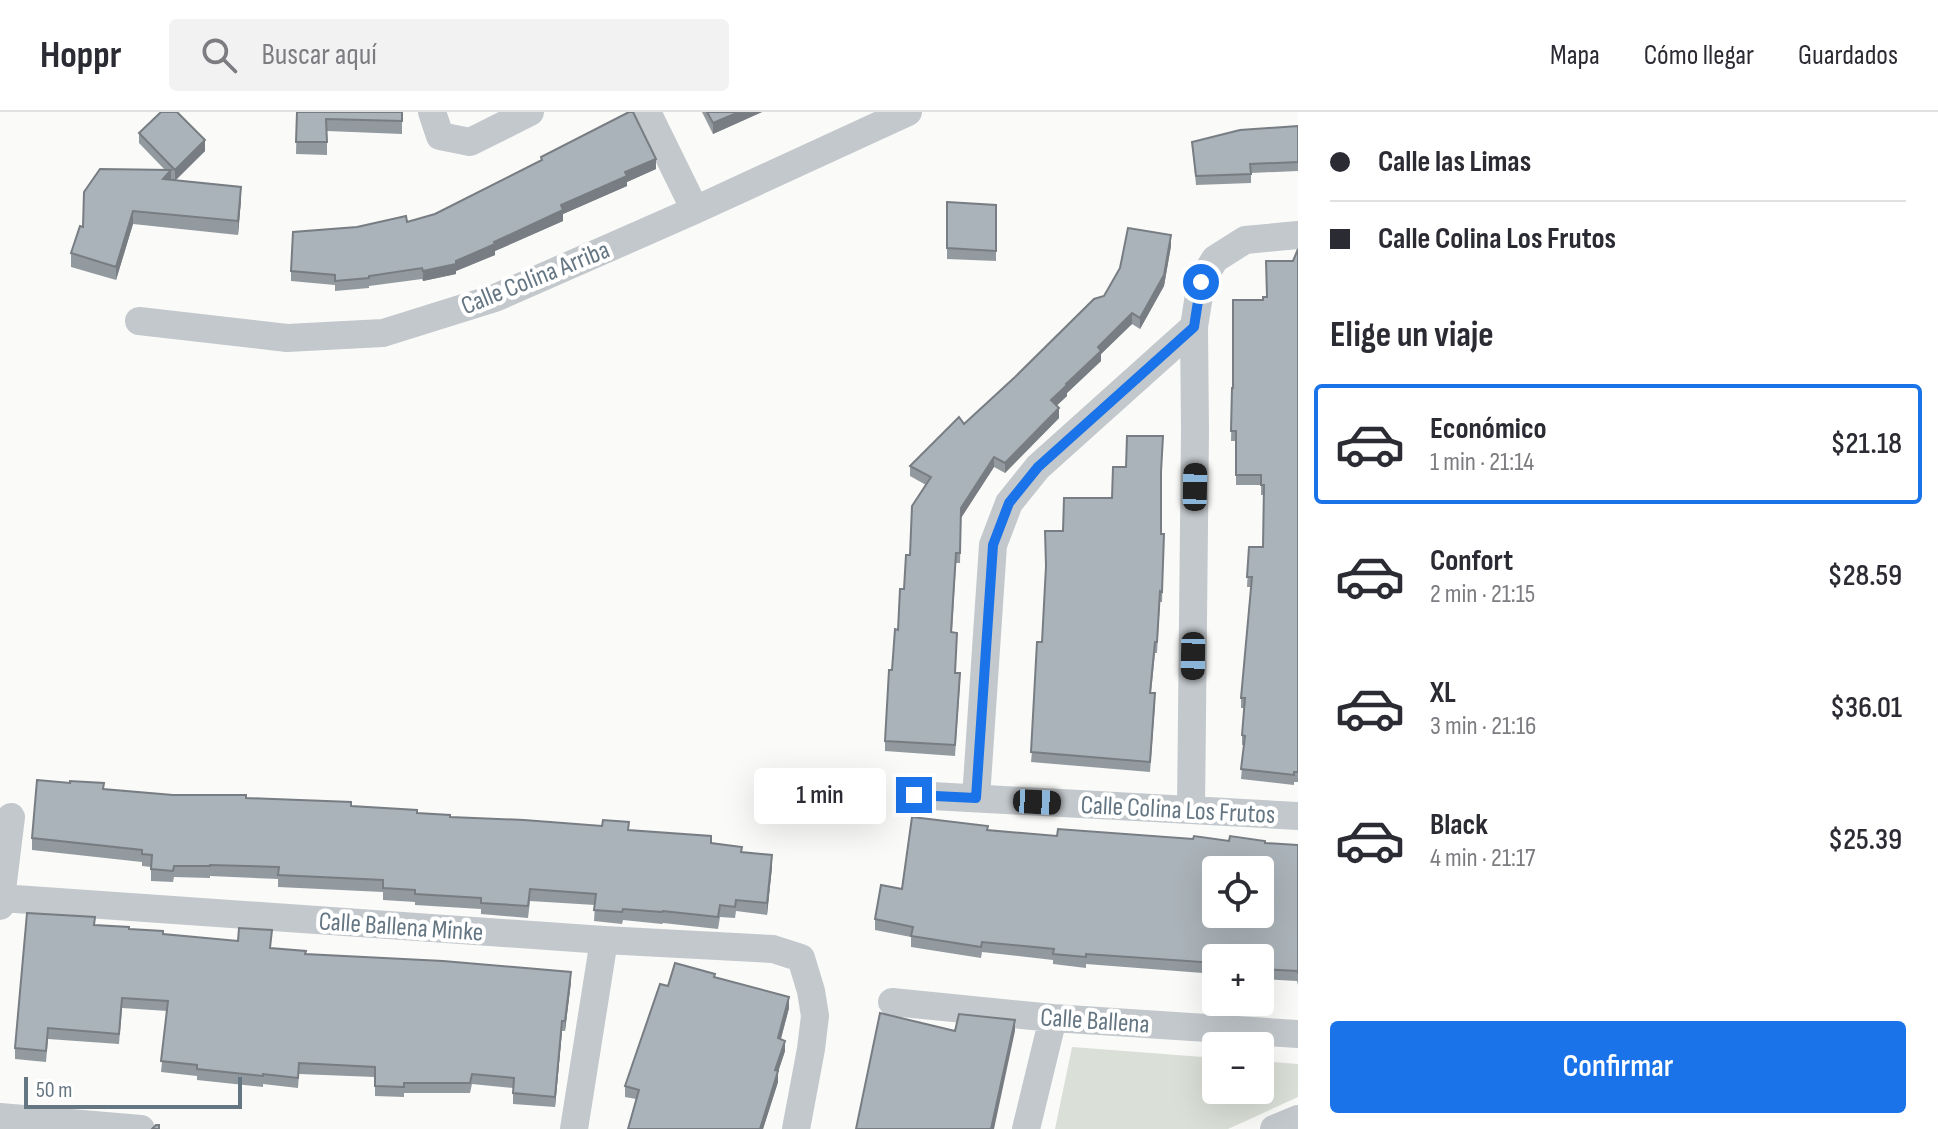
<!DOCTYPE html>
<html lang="es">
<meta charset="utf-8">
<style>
body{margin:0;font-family:"Sofia Sans Condensed",sans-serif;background:#f2f2f3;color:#2b2b33;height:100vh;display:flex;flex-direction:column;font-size:30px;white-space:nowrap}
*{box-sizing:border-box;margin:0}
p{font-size:26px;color:#7c7c81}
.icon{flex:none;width:44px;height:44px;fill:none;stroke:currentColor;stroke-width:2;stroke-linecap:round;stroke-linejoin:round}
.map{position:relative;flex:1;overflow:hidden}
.sheet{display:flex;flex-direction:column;background:#fff;width:640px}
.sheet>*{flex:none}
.top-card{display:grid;align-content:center;height:176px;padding:0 32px;background:#fff}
.tools{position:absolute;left:1202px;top:744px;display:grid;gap:16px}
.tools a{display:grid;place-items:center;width:72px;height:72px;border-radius:8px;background:#fff;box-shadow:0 8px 32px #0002;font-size:40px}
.scale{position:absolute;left:24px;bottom:20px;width:218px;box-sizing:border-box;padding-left:8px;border:4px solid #657683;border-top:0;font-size:22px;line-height:28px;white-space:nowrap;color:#657683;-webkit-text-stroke:6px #fff;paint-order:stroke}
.end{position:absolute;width:36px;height:36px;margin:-18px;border:10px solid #1a73e8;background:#fff;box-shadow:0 0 0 4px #fff}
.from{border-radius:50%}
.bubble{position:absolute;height:56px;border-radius:8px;background:#fff;box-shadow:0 8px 32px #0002;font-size:26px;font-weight:600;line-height:56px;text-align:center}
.car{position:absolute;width:24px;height:48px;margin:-24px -12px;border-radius:10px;box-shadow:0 0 6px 2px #0007;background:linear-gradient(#222 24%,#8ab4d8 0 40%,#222 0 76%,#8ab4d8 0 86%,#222 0)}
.top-card b{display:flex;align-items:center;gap:28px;height:76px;font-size:30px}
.top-card b+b{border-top:2px solid #e1e1e2}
.top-card i{width:20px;height:20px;background:#2b2b33}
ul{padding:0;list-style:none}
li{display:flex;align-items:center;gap:24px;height:120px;margin:0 16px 12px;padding:0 16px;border:4px solid transparent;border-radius:8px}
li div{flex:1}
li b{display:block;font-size:30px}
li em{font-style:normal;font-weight:600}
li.on{border-color:#1a73e8}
li>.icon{width:72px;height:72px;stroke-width:1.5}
h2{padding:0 32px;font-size:36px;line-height:96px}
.action{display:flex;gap:16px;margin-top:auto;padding:16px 32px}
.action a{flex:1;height:92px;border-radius:8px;background:#1a73e8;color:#fff;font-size:32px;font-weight:600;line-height:92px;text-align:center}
header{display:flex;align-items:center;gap:48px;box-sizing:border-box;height:112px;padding:0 40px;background:#fff;border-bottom:2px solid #e1e1e2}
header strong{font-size:38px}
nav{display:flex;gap:44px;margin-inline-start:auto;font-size:28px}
.search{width:560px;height:72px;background:#f2f2f3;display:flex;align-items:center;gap:20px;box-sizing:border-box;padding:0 28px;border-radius:8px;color:#7c7c81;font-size:30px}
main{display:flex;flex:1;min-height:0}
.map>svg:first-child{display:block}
.green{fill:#dadfd7}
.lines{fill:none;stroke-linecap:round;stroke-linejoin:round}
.minor{stroke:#c3c8cc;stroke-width:28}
.wall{fill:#929a9f}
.shaded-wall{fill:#777d82}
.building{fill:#aab3b9;stroke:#777d82;stroke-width:2;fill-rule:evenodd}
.route{stroke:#1a73e8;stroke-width:10}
.labels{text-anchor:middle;stroke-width:8;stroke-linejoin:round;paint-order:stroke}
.street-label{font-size:26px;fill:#657683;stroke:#fff}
</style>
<header>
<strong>Hoppr</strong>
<div class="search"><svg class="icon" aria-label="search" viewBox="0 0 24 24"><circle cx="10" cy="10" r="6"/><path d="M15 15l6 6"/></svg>Buscar aquí</div>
<nav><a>Mapa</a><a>Cómo llegar</a><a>Guardados</a></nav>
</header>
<main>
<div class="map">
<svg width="1298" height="1017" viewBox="0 0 1298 1017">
<rect width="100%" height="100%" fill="#fafaf8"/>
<path class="green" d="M1072,935l144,11v32h44v-29l38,3v33l-70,32h-173z"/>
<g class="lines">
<path class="minor" d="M432,0l8,24 30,6 60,-30
M647,0l48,98
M139,209l148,17 96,-5 112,-35 200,-88 213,-98
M914,683l384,21
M976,686l17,-253 16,-42 29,-36 156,-140 7,-45 14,-23 30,-19 53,-5
M1191,698l4,-379 -1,-104
M1,786l603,42 169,9 28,9 10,33 4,25 -4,33 -15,80
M0,794l11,-89
M892,890l161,16 245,16
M0,1005l141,12
M574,1017l30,-189
M1026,1017l27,-111
M1274,1017l24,-10"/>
</g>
<path class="wall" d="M297,0h105v22l-75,-3v24l-31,-1z
M702,0h60l-49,22z
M1298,14v45l-47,2v10l-55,2 -4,-43z
M139,21l66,18 -30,29 66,20 -3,35 -105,-11 -17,56 -45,-13v-14l94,-83 -26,-27z
M541,45l115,12 -29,13v4l-64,28v7l-68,30v4l-39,16v3l-33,7 -1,-2 -53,7v2l-34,3v-6l-44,-4v-10l116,-49 28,-8 106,-54z
M947,90l49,3v56l-49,-2z
M1171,134l-7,40 -24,43 -8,-5 -31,30v7l-34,32v3l-11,10 3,12 -54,55 -11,-6 -33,51 -1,45h-4l-4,69 3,41 5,11 -5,72 -70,-5v-10l13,-111 12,-75 16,-70 -16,-9v-10l54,-42 140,-128z
M1298,137v533h-4v3l-53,-6 3,-34h-2v-10l2,-27h-3v-10l10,-111h-4l2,-40h14v-52h-2v-10h-25v-44h-5l1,-53h1l30,-88 30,-39z
M1161,368v54h3l-2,68h-2l-3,51h-2l-4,40 4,11 -5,68 -119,-10 11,-120 21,-111 49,-33z
M103,677l70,6 73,3 105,8 99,11 179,13 82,14 31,8 30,15 -5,48 -31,-4 -1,7 -15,-1 -2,12 -55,-6 -1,1 -39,-4 -1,4 -28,-3 1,-16 -65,-4 -2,17 -47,-4v-5l-66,-4v-3l-32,-2v-8l-105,-5v-8l-68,-3v2l-36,-1 -1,5 -22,-1v-14l-9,-1v-4l-110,-12v-12z
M987,718l70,6 172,5 69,4v140l-1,-4 -37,-2v-21h-44v16l-130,-10v4l-33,-4v-4l-71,-8 -1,6 -70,-11v-10l-36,-7v-11l27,-30z
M95,813l176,23 34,6 266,28 -6,49h-3l-7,76 -42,-3v-16l-41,-4 -2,9h-66v4l-29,-1v-19l-76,-3 -1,14 -35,-4v3l-66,-7v-4l-36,-4 6,-61 -45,-3 -3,36 -71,-5 -2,23 -31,-3v-11z
M715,865l74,31 -8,31 4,12 -7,21v10l-15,47h-135l8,-30 -11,-2v-11l43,-100z"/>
<path class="shaded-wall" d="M739,0h23l-49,22v-11z
M205,28v11l-30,30v-11z
M656,47v10l-29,13v4l-64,28v7l-68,30v4l-39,16v3l-33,7v-10l71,-29 67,-37 64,-33z
M171,58v14l-8,-5z
M241,75v13l-3,35v-14z
M133,99v13l-17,56v-13z
M1171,123v11l-7,40 -24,43v-11z
M1132,201v11l-31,30v7l-34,32v3l-16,15v-11l47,-53z
M1059,296v10l-54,55v-10z
M994,345v10l-33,51 -1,45 1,-55z
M772,743v12l-5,48v-12z
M571,860v10l-6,49v-10z
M789,885v11l-11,41v-11z
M1015,908v11l-21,98h-3z
M562,909v10l-7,76v-10z
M785,929v10l-7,21v10l-15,47h-3l15,-59z"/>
<path class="building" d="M161,0h16l28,28 -30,30 -36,-37z
M297,0h105v9l-76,-2 1,23h-31z
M629,0h4l23,47 -31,13 2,4 -66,29 2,5 -69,32 1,2 -39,17v3l-33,7 -1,-3 -53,8v2l-34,3v-6l-44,-4 2,-39 64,-5 49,-11 1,6 28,-8 107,-54 -1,-3z
M707,0h32l-26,11z
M1298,14v36l-48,2 1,10 -55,2 -4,-34 48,-12z
M100,57l71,1 -8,9 78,8 -3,34 -105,-10 -17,56 -45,-14 9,-27 3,1 1,-35z
M947,90l49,3v46l-49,-3z
M1128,116l43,7 -7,40 -24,43 -8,-5 -34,34 3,4 -35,33 1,1 -16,15 8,8 -54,55 -11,-6 -33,51 -1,45h-4l-5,79 6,1 -2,40h5l-5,72 -70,-4 4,-71h3l3,-41 3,1 2,-41h4l2,-34h4l2,-49 19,-29 -21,-11 49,-49 5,7 51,-47 79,-78 10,-3 16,-28z
M1298,137v523h-4v3l-53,-6 4,-33 -3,-1 3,-37h-4l11,-121h-5l2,-30h14l1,-62h-3v-10h-25v-44h-5l1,-43h1v-88h30v-3h4l-1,-36h27z
M1127,324h36l-2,36v62h3l-2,58 -2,-1 -3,51h-2l-5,51h5l-5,69 -119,-10 6,-110h5l4,-76 -1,-35h18l1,-33h48l1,-31h13z
M37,668l33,3v-2l34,2 -1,6 70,6h73v3l105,4v4l66,4v3l33,2v2l74,3 78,6 1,-6 26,2 -1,8 83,6v7l31,4 -1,5 31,3 -5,48 -31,-3 -1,7 -15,-2 -2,12 -55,-6 -1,1 -39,-3 -1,3 -28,-2 2,-16 -66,-5 -2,17 -47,-3v-5l-66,-4v-4l-32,-2v-8l-105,-5 1,-8 -69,-2v1h-36l-1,5 -22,-2 1,-14 -10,-1v-4l-110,-12z
M912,705l76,9 -1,4 70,6 1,-7 135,10 1,-3 35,5 1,-5 35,5v2l33,2v129v-3l-38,-2v-11h-44v5l-130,-9v3l-33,-3 1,-5 -72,-7 -1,5 -70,-11 2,-9 -38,-8 6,-34 21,4zM1216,758h44v44h-44z
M27,801l68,4 -1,8 35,2v2l34,2v3l75,7 1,-13 33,2 -2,18 36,3 -1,3 138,7 128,11 -6,49h-3l-7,76 -42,-4 1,-15 -42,-4 -2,9h-66v4l-29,-1v-19l-76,-4 -1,15 -35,-4v2l-66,-7v-4l-36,-4 7,-60 -46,-3 -3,36 -71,-6 -2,23 -31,-3z
M675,851l40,11 -1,3 75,20 -11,41 7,3 -10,29 3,1 -18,58h-132l11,-39 -14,-4 35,-102 8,2z
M880,901l75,18 4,-17 56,6 -24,109h-135z
M156,1013h3v4h-7z"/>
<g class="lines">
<path class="route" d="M914,683l62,3 17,-253 16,-42 29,-36 156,-140 7,-45"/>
</g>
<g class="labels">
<g class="street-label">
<text transform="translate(535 165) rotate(-22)" y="9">Calle Colina Arriba</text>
<text transform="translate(1178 697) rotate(3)" y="9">Calle Colina Los Frutos</text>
<text transform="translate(401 814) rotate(4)" y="9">Calle Ballena Minke</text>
<text transform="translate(1095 908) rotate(4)" y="9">Calle Ballena</text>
</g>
</g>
</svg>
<div class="tools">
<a><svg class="icon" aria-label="locate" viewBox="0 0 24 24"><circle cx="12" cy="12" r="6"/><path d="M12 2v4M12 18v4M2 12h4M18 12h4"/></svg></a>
<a>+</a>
<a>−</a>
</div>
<div class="scale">50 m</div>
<i class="end from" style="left:1201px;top:170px"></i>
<i class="end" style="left:914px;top:683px"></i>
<div class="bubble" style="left:754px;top:656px;width:132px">1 min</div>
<i class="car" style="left:1195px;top:375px;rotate:1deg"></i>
<i class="car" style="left:1193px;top:544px;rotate:181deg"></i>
<i class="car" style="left:1037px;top:690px;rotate:93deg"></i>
</div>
<section class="sheet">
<div class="top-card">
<b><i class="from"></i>Calle las Limas</b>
<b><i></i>Calle Colina Los Frutos</b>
</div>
<h2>Elige un viaje</h2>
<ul>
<li class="on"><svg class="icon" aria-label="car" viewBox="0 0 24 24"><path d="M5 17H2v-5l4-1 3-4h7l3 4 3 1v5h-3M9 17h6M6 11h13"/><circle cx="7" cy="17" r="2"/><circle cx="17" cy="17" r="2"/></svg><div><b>Económico</b><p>1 min · 21:14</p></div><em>$21.18</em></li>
<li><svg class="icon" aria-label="car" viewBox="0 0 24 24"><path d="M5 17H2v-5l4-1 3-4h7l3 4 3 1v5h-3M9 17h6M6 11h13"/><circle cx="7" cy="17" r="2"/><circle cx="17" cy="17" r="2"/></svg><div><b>Confort</b><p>2 min · 21:15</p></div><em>$28.59</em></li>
<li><svg class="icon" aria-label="car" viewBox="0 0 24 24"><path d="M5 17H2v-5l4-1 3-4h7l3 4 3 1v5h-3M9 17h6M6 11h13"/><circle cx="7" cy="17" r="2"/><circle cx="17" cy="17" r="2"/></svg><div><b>XL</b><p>3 min · 21:16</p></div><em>$36.01</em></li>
<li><svg class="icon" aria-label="car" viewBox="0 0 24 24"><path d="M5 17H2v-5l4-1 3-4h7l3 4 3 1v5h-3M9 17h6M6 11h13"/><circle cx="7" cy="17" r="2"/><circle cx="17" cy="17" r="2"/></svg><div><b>Black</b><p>4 min · 21:17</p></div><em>$25.39</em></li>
</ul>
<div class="action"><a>Confirmar</a></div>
</section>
</main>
